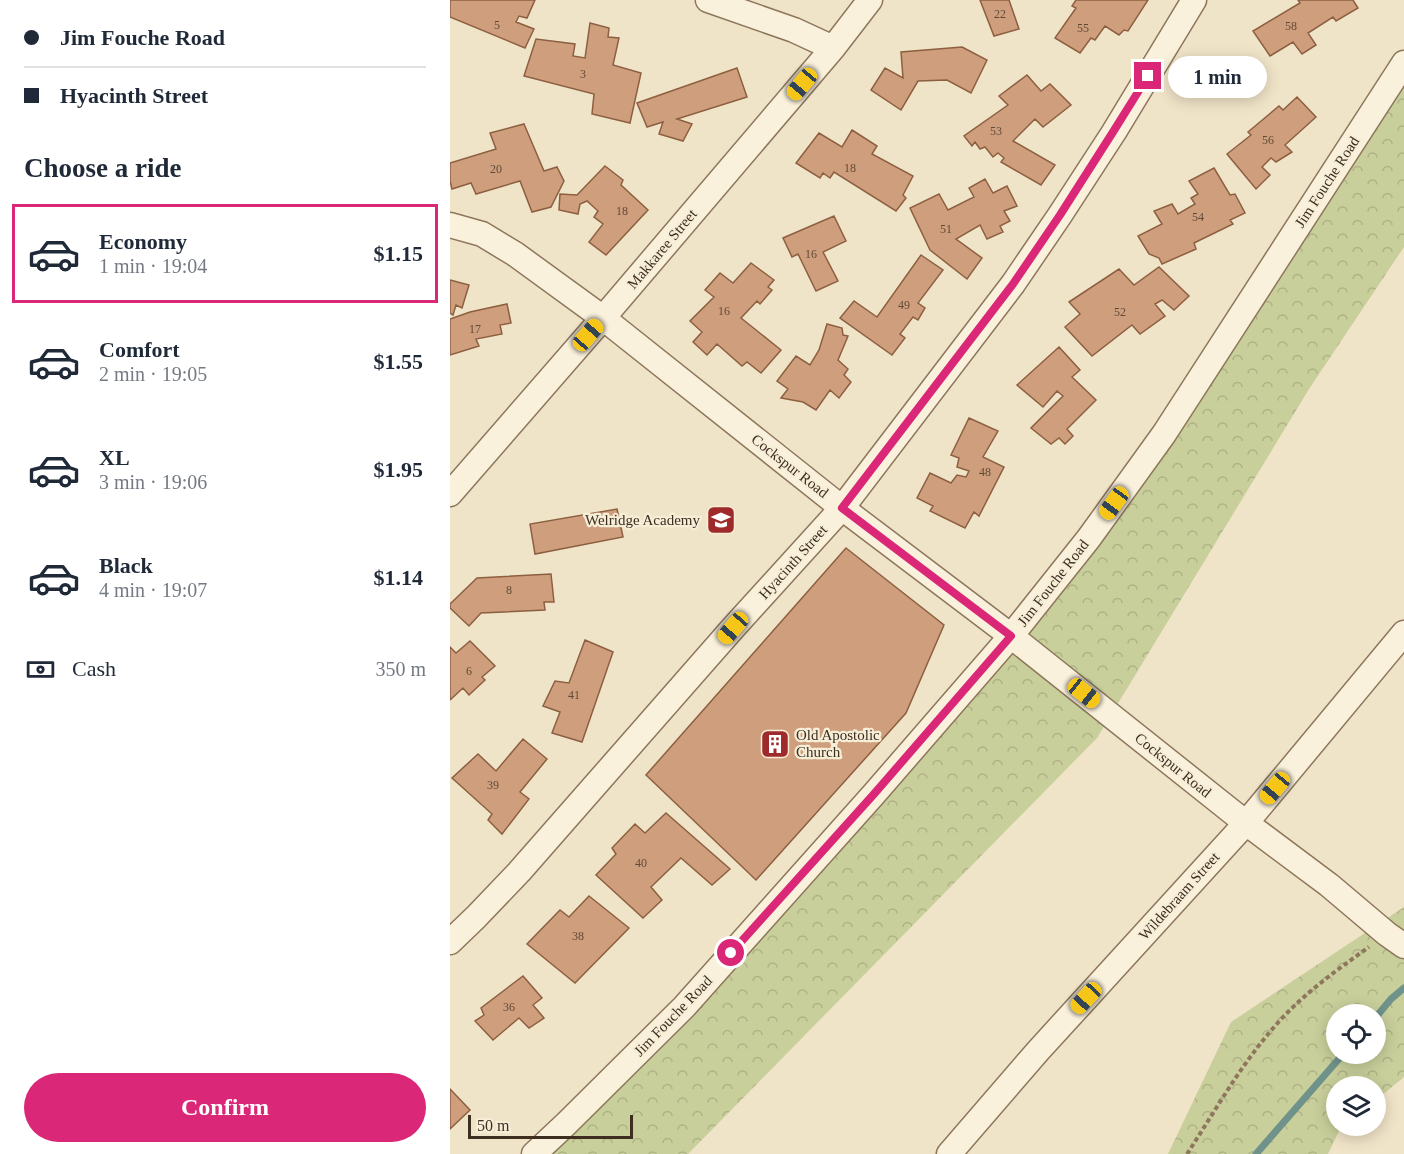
<!DOCTYPE html>
<meta charset="utf-8">
<style>
body{margin:0;font-family:"Times New Roman",serif;background:#f6f6f7;color:#1f2937;height:100vh;display:flex;flex-direction:column;font-size:22px;white-space:nowrap}
*{box-sizing:border-box;margin:0}
p{font-size:20px;color:#747a83}
.icon{flex:none;width:33px;height:33px;fill:none;stroke:currentColor;stroke-width:2;stroke-linecap:round;stroke-linejoin:round}
.map{position:relative;flex:1;overflow:hidden}
.details{display:flex;flex-direction:column;background:#fff;width:450px}
.details>*{flex:none}
.banner{display:grid;align-content:center;height:132px;padding:0 24px;background:#fff}
.buttons{position:absolute;left:876px;top:1004px;display:grid;gap:12px}
.buttons a{display:grid;place-items:center;width:60px;height:60px;border-radius:50%;background:#fff;box-shadow:0 3px 15px #0003;font-size:30px}
.scale{position:absolute;left:18px;bottom:15px;width:165px;box-sizing:border-box;padding-left:6px;border:3px solid #3d2e20;border-top:0;font-size:16px;line-height:21px;white-space:nowrap;color:#3d2e20;-webkit-text-stroke:4px #f7eed8;paint-order:stroke}
.end{position:absolute;width:27px;height:27px;margin:-14px;border:8px solid #db2777;background:#fff;box-shadow:0 0 0 3px #fff}
.from{border-radius:50%}
.bubble{position:absolute;height:42px;border-radius:21px;background:#fff;box-shadow:0 3px 15px #0003;font-size:20px;font-weight:600;line-height:42px;text-align:center}
.car{position:absolute;width:18px;height:36px;margin:-18px -9px;border-radius:8px;box-shadow:0 0 4px 2px #0007;background:linear-gradient(#f5c518 24%,#345 0 40%,#f5c518 0 76%,#345 0 86%,#f5c518 0)}
.banner b{display:flex;align-items:center;gap:21px;height:57px;font-size:22px}
.banner b+b{border-top:2px solid #e0e1e3}
.banner i{width:15px;height:15px;background:#1f2937}
ul{padding:0;list-style:none}
li{display:flex;align-items:center;gap:18px;height:99px;margin:0 12px 9px;padding:0 12px;border:3px solid transparent;border-radius:0px}
li div{flex:1}
li b{display:block;font-size:22px}
li em{font-style:normal;font-weight:600}
li.selected{border-color:#db2777}
li>.icon{width:54px;height:54px;stroke-width:1.5}
h2{padding:0 24px;font-size:27px;line-height:72px}
.pay{display:flex;align-items:center;gap:15px;height:66px;padding:0 24px;font-size:22px}
.pay p{margin-inline-start:auto}
.primary-button{display:flex;gap:12px;margin-top:auto;padding:12px 24px}
.primary-button a{flex:1;height:69px;border-radius:36px;background:#db2777;color:#fff;font-size:24px;font-weight:600;line-height:69px;text-align:center}
main{display:flex;flex:1;min-height:0}
.map>svg:first-child{display:block}
.park{fill:url(#park-crowns);fill-rule:evenodd}
.lines{fill:none;stroke-linecap:round;stroke-linejoin:round}
.stream{stroke:#6f938a;stroke-width:7}
.building{fill:#cf9f7d;stroke:#8d5f41;stroke-width:1.5}
.minor-casing{stroke:#8d765c;stroke-width:27}
.path{stroke:#8d765c;stroke-width:4;stroke-dasharray:4.5 3;stroke-linecap:butt}
.minor{stroke:#faf1dc;stroke-width:24}
.route{stroke:#db2777;stroke-width:8}
.labels{text-anchor:middle;stroke-width:4.5;stroke-linejoin:round;paint-order:stroke}
.number-label{font-size:12px;fill:#624a37}
.street-label{font-size:15px;fill:#3d2e20;stroke:#f7eed8}
.poi-label{font-size:15px;fill:#3d2e20;stroke:#f7eed8;text-anchor:end}
</style>
<main>
<section class="details">
<div class="banner">
<b><i class="from"></i>Jim Fouche Road</b>
<b><i></i>Hyacinth Street</b>
</div>
<h2>Choose a ride</h2>
<ul>
<li class="selected"><svg class="icon" aria-label="car" viewBox="0 0 24 24"><path d="M5 17H2v-5l4-1 3-4h7l3 4 3 1v5h-3M9 17h6M6 11h13"/><circle cx="7" cy="17" r="2"/><circle cx="17" cy="17" r="2"/></svg><div><b>Economy</b><p>1 min · 19:04</p></div><em>$1.15</em></li>
<li><svg class="icon" aria-label="car" viewBox="0 0 24 24"><path d="M5 17H2v-5l4-1 3-4h7l3 4 3 1v5h-3M9 17h6M6 11h13"/><circle cx="7" cy="17" r="2"/><circle cx="17" cy="17" r="2"/></svg><div><b>Comfort</b><p>2 min · 19:05</p></div><em>$1.55</em></li>
<li><svg class="icon" aria-label="car" viewBox="0 0 24 24"><path d="M5 17H2v-5l4-1 3-4h7l3 4 3 1v5h-3M9 17h6M6 11h13"/><circle cx="7" cy="17" r="2"/><circle cx="17" cy="17" r="2"/></svg><div><b>XL</b><p>3 min · 19:06</p></div><em>$1.95</em></li>
<li><svg class="icon" aria-label="car" viewBox="0 0 24 24"><path d="M5 17H2v-5l4-1 3-4h7l3 4 3 1v5h-3M9 17h6M6 11h13"/><circle cx="7" cy="17" r="2"/><circle cx="17" cy="17" r="2"/></svg><div><b>Black</b><p>4 min · 19:07</p></div><em>$1.14</em></li>
</ul>
<div class="pay"><svg class="icon" aria-label="cash" viewBox="0 0 24 24"><path d="M3 7h18v10H3z"/><circle cx="12" cy="12" r="2"/></svg>Cash<p>350 m</p></div>
<div class="primary-button"><a>Confirm</a></div>
</section>
<div class="map">
<svg width="954" height="1154" viewBox="0 0 954 1154">
<defs>
<pattern id="park-crowns" width="20" height="18" patternUnits="userSpaceOnUse" patternTransform="scale(1.5)"><rect width="20" height="18" fill="#c9cf9b"/><path d="M2 6a3 3 0 1 1 6 0M12 15a3 3 0 1 1 6 0" fill="none" stroke="#aeb285"/></pattern>
</defs>
<rect width="100%" height="100%" fill="#f0e4c8"/>
<path class="park" d="M954,70v177l-95,142 -212,349 -409,416h-149l472,-518z
M954,907v170l-28,23v-14h-40v39h9l-6,6 -11,23h-160l63,-132zM886,1014h40v39h-40z"/>
<g class="lines">
<path class="stream" d="M926,1017l15,-18 13,-11
M806,1154l88,-101"/>
</g>
<path class="building" d="M0,0h85l-8,18 -8,-2 -3,6 18,7 -9,19 -75,-31z
M530,0h29l10,29 -25,7z
M626,0h72l-20,31 -4,-1 -5,5 -14,-9 -10,14 -4,-2 -11,15 -25,-15 21,-30 -4,-2z
M848,0h55l5,8 -22,13 -3,-4 -25,16 8,12 -14,9 -9,-12 -23,14 -17,-25 47,-28z
M140,23l19,5 -1,9 11,1 -6,27 28,8 -11,50 -38,-9 2,-20 -70,-18 12,-37 39,5 -2,12 12,2z
M512,47l25,13 -16,33 -24,-13 -29,1 -17,29 -30,-20 14,-22 18,10 -2,-26z
M287,68l10,29 -70,22 15,5 -9,17 -24,-7 4,-12 -16,5 -10,-24z
M577,75l14,16 9,-7 21,21 -28,22 -8,-8 -22,22 42,24 -14,20 -40,-23 3,-4 -6,-5 -5,4 -8,-10 -5,2 -5,-7 -3,4 -8,-10 44,-31 -9,-9z
M847,97l19,20 -31,28 7,7 -16,10 -5,-4 -9,9 8,8 -14,14 -29,-35 24,-19 -3,-3 31,-26 4,4z
M74,124l20,47 13,-4 7,14 -13,26 -19,5 -12,-31 -44,13 -5,-11 -19,6 -2,-8v-18l46,-14 -6,-16z
M402,130l25,16 -5,8 41,22 -10,19 3,3 -10,13 -62,-39 -4,6 -7,-5 -3,5 -24,-15 23,-30 23,14z
M155,166l18,14 -2,5 27,25 -42,45 -17,-13 14,-18 -9,-7 4,-6 -11,-10 -7,3 -2,10 -19,-4 1,-16 17,1z
M764,168l16,27 5,-1 10,19 -15,7 3,4 -39,19 2,6 -34,15 -3,-6 -10,-4 -11,-18 24,-12 -8,-13 18,-7 6,10 17,-10 -4,-6 7,-4 -9,-13z
M535,179l8,14 14,-7 10,20 -13,5 6,10 -10,5 3,6 -16,7 -7,-14 -24,14 26,19 -15,21 -37,-29 -20,-42 29,-14 9,16 26,-13 -5,-9z
M384,216l12,25 -23,11 15,29 -22,10 -18,-37 -6,3 -9,-19z
M471,255l22,15 -25,33 7,5 -7,12 -5,-3 -13,17 5,4 -13,17 -52,-37 14,-17 23,16z
M301,263l23,17 -6,7 4,3 -12,14 -3,-3 -16,17 40,32 -20,23 -14,-11 -5,4 -25,-22 -10,11 -14,-13 9,-10 -12,-11 24,-24 -9,-7 15,-17 13,10z
M709,267l30,29 -15,14 -12,-10 -7,4 10,12 -25,18 -8,-9 -40,31 -27,-29 15,-13 -11,-12 50,-33 15,16z
M0,280l19,5 -7,23 -6,-3 -3,10 -3,-2z
M57,304l4,19 -11,2 2,9 -26,5 3,7 -29,9v-36l20,-7z
M377,324l15,4 1,7 5,1 -10,24 10,9 -4,6 7,7 -12,16 -9,-8 -14,20 -13,-8 -22,-4 7,-9 -11,-8 19,-25 14,9 9,-15z
M609,347l21,23 -8,7 24,23 -29,29 6,7 -8,8 -6,-6 -8,6 -20,-16 32,-32 -6,-5 -14,16 -26,-22z
M519,418l29,13 -15,26 21,10 -25,49 -5,-4 -9,16 -35,-17 3,-5 -16,-8 13,-25 21,10 6,-8 9,2 3,-6 -12,-4 2,-9 -8,-3z
M167,509l6,28 -88,17 -5,-30z
M396,548l98,77 -38,88 -150,167 -110,-105z
M101,574l3,28h-10l1,8 -64,3 -12,13 -19,-18v-4l27,-26z
M135,640l28,12 -31,90 -30,-9 8,-21 -17,-6 12,-25 14,2z
M20,641l25,25 -13,11 3,3 -16,15 -6,-7 -13,12v-53l6,6z
M73,739l24,20 -27,33 9,7 -27,35 -14,-14 4,-6 -40,-36 26,-24 18,17z
M216,813l64,56 -18,16 -31,-27 -30,29 11,13 -19,18 -47,-43 20,-21 -4,-6 23,-24 10,9z
M139,896l40,32 -54,55 -48,-39 33,-34 9,7z
M73,976l19,22 -9,7 11,13 -15,10 -10,-10 -26,22 -18,-19 9,-6 -3,-7z
M0,1089l20,21 -20,19z"/>
<g class="lines">
<g class="minor-casing">
<path id="minor" d="M258,0l86,30 39,18
M0,225l32,9 33,20 88,64 239,190 169,128 235,187 83,62 58,49 17,12
M0,494l153,-176 230,-270 37,-48
M0,942l26,-25 43,-45 214,-244 109,-120 171,-224 47,-69 54,-83 80,-132
M84,1154l32,-30 118,-117 190,-213 137,-158 78,-98 75,-104 240,-371
M499,1154l89,-103 208,-228 158,-190"/>
</g>
<path class="path" d="M737,1154c32,-49 61,-102 102,-143 24,-24 52,-44 80,-64"/>
<use href="#minor" class="minor"/>
</g>
<g class="lines">
<path class="route" d="M281,953l143,-159 137,-158 -169,-128 171,-224 47,-69 53,-83 35,-56"/>
</g>
<defs>
<g id="school-square" transform="scale(1.5)"><rect x="-9" y="-9" width="18" height="18" rx="4" fill="#9e2a2b" stroke="#f7eed8"/><path d="M0-5L7-2L0 1L-7-2ZM-4 1L0 2.5L4 1V4Q0 6-4 4Z" fill="#fff"/></g>
<g id="building-square" transform="scale(1.5)"><rect x="-9" y="-9" width="18" height="18" rx="4" fill="#9e2a2b" stroke="#f7eed8"/><path d="M-4-6H4V6H1V3H-1V6H-4ZM-2.5-4.3h1.7v1.8h-1.7ZM.8-4.3h1.7v1.8H.8ZM-2.5-1h1.7V.8h-1.7ZM.8-1h1.7V.8H.8Z" fill="#fff"/></g>
</defs>
<g fill-rule="evenodd">
<use href="#school-square" x="271" y="520"/>
<use href="#building-square" x="325" y="744"/>
</g>
<g class="labels">
<g class="number-label">
<text x="550" y="18">22</text>
<text x="47" y="29">5</text>
<text x="841" y="30">58</text>
<text x="633" y="32">55</text>
<text x="133" y="78">3</text>
<text x="546" y="135">53</text>
<text x="818" y="144">56</text>
<text x="400" y="172">18</text>
<text x="46" y="173">20</text>
<text x="172" y="215">18</text>
<text x="748" y="221">54</text>
<text x="496" y="233">51</text>
<text x="361" y="258">16</text>
<text x="454" y="309">49</text>
<text x="274" y="315">16</text>
<text x="670" y="316">52</text>
<text x="25" y="333">17</text>
<text x="535" y="476">48</text>
<text x="59" y="594">8</text>
<text x="19" y="675">6</text>
<text x="124" y="699">41</text>
<text x="43" y="789">39</text>
<text x="191" y="867">40</text>
<text x="128" y="940">38</text>
<text x="59" y="1011">36</text>
</g>
<g class="street-label">
<text transform="translate(877 182) rotate(-57)" y="5">Jim Fouche Road</text>
<text transform="translate(212 249) rotate(-50)" y="5">Makkaree Street</text>
<text transform="translate(340 466) rotate(38)" y="5">Cockspur Road</text>
<text transform="translate(343 562) rotate(-48)" y="5">Hyacinth Street</text>
<text transform="translate(603 583) rotate(-52)" y="5">Jim Fouche Road</text>
<text transform="translate(723 765) rotate(39)" y="5">Cockspur Road</text>
<text transform="translate(729 896) rotate(-48)" y="5">Wildebraam Street</text>
<text transform="translate(223 1016) rotate(-46)" y="5">Jim Fouche Road</text>
</g>
<g class="poi-label">
<text x="250" y="525">Welridge Academy</text>
<text x="346" y="740" text-anchor="start">Old Apostolic<tspan x="346" dy="17">Church</tspan></text>
</g>
</g>
</svg>
<div class="buttons">
<a><svg class="icon" aria-label="locate" viewBox="0 0 24 24"><circle cx="12" cy="12" r="6"/><path d="M12 2v4M12 18v4M2 12h4M18 12h4"/></svg></a>
<a><svg class="icon" aria-label="layers" viewBox="0 0 24 24"><path d="M12 4l9 5-9 5-9-5zM3 14l9 5 9-5"/></svg></a>
</div>
<div class="scale">50 m</div>
<i class="end from" style="left:281px;top:953px"></i>
<i class="end" style="left:698px;top:76px"></i>
<div class="bubble" style="left:718px;top:56px;width:99px">1 min</div>
<i class="car" style="left:352px;top:84px;rotate:220deg"></i>
<i class="car" style="left:138px;top:335px;rotate:41deg"></i>
<i class="car" style="left:664px;top:503px;rotate:216deg"></i>
<i class="car" style="left:283px;top:628px;rotate:221deg"></i>
<i class="car" style="left:634px;top:693px;rotate:129deg"></i>
<i class="car" style="left:825px;top:788px;rotate:220deg"></i>
<i class="car" style="left:636px;top:998px;rotate:223deg"></i>
</div>
</main>
